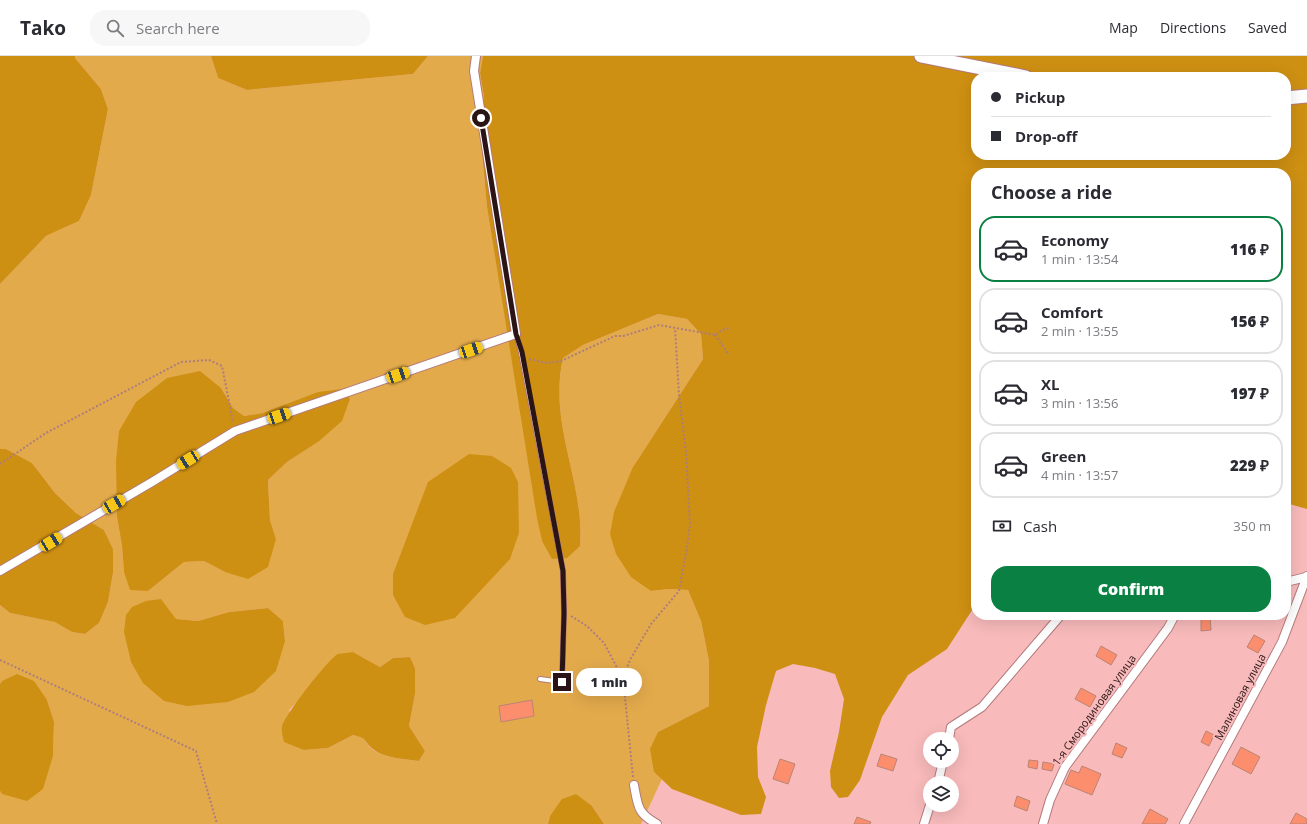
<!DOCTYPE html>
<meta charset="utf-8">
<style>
body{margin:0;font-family:"Open Sans",sans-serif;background:#f7f7f7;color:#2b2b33;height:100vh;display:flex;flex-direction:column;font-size:15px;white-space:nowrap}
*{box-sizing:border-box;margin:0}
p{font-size:13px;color:#7c7c81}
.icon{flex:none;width:22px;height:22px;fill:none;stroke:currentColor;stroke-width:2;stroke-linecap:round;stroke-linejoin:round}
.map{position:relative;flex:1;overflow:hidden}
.details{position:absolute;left:971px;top:112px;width:320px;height:452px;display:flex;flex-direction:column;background:#fff;border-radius:16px;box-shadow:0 4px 16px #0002}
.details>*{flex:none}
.banner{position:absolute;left:971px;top:16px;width:320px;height:88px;border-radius:16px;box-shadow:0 4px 16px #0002;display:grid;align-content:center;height:88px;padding:0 20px;background:#fff}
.tools{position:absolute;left:923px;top:676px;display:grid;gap:8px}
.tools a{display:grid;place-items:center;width:36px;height:36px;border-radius:50%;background:#fff;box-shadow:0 4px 16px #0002;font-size:20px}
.end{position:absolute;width:18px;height:18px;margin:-9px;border:5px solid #2a1415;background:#fff;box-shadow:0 0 0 2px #fff}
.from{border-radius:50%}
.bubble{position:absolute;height:28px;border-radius:14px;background:#fff;box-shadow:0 4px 16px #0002;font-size:13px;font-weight:800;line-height:28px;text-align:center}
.car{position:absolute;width:12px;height:24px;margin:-12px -6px;border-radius:5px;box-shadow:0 0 3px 1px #0007;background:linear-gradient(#f5c518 24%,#345 0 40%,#f5c518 0 76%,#345 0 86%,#f5c518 0)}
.banner b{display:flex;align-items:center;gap:14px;height:38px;font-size:15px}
.banner b+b{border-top:1px solid #e1e1e2}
.banner i{width:10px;height:10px;background:#2b2b33}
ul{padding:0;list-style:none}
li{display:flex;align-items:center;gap:12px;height:66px;margin:0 8px 6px;padding:0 12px;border:2px solid #e1e1e2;border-radius:16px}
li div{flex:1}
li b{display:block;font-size:15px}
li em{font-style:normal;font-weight:800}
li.active{border-color:#0b8043}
li>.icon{width:36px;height:36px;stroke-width:1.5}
h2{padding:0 20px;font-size:18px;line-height:48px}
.pay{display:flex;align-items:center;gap:10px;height:44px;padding:0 20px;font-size:15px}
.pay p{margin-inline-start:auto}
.cta{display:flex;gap:8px;margin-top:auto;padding:8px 20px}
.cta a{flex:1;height:46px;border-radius:16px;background:#0b8043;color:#fff;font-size:16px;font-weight:800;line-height:46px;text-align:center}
header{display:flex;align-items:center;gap:24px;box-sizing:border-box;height:56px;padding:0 20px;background:#fff;border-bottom:1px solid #e1e1e2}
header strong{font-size:19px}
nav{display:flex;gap:22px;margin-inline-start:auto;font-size:14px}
.search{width:280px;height:36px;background:#f7f7f7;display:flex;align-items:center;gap:10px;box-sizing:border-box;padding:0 14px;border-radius:16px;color:#7c7c81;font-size:15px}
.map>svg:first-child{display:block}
.green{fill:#e3aa4c;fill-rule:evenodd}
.forest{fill:#ce9013;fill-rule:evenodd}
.building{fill:#fc8e6d;stroke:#ba8473}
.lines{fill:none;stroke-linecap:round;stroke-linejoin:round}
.service-casing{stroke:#b3797b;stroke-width:6}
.minor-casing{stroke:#b3797b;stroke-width:10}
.primary-casing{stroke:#b3797b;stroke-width:15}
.path{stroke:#ad7d7e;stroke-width:2;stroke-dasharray:2 2;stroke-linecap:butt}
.service{stroke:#fff;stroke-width:4}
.minor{stroke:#fff;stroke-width:8}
.primary{stroke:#fff;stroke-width:13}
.route{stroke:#2a1415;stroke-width:5}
.labels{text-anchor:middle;stroke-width:4;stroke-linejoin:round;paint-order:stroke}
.street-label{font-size:11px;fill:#2a1415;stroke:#f8babb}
</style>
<header>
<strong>Tako</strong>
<div class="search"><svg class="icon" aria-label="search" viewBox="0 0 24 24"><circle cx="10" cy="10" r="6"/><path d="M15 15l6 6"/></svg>Search here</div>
<nav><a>Map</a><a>Directions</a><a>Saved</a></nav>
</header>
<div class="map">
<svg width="1307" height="768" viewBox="0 0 1307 768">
<rect width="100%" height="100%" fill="#f8babb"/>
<path class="green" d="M75,0h136l7,22 29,12 166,-16 15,-18h55l-3,17 4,24 -3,45 6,65 55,334 38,5c5,-64 -32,-121 -17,-188l20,-13 75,-31 29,5 14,15 2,25 -70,108 18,124 18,-2 19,1 13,31 8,40v45l-51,26 -4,40 8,7 -21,45h-37l-12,-18 -42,10 -2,8h-548v-33l2,3 51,-38 1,-33 -7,-23 -45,-19 -2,3v-79l10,8 46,9 16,10 13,2 14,-11 9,-21 5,-29v-24l-9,-19 -28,-17 -21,-20 -23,-30 -26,-14h-6v-165l46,-48 33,-15 12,-26 17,-86 -7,-20 -26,-31zM221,332l12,20 11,8 19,-3 55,29 -31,20 -19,18 2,40 6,19 -51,33 -21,-11 -20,1 -36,29 -24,-20 -2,-25 -5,-29zM268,552l15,13 2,20 -159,-26 72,6 31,-9zM353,596l27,15 13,-9 17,-1 5,11v26l-6,32 16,25 -6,10c-14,-2 -36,-3 -47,-12 -10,-9 -3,-10 -19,-14l-25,13 -24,2 -15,-40 12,-12z"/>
<path class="forest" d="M0,0h75v2l26,31 7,20 -17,86 -12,26 -33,15 -46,48z
M211,0h217l-15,18 -166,16 -29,-12z
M483,0h824v453l-21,-6v-330h-310v431l-29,45 -39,26 -26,42 -22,63 -12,17 -9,1 -8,-11 -1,-16 9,-39 5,-33 -9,-25 -20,-6 -22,-4 -17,7 -10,34 -9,42 1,30 8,20 -5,17 -20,1 -69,-26 -18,-17 -4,-23 8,-17 51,-26v-45l-8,-40 -13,-31 -19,-1 -18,2 -20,-14 -15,-23 -6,-20 4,-22 19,-45 70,-108 -2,-25 -14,-15 -29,-5 -75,31 -20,13c-15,67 22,124 17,188l-13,12 -15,1 -10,-18 -5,-23 -50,-311 -6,-65 3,-45 -4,-24zM976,21h310v78h-310z
M200,315l21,17 12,20 11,8 19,-3 55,-21 24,-3 8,10 -8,22 -24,21 -31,20 -19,18 2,40 6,19 -8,28 -20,12 -23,-7 -21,-11 -20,1 -36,29 -18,-1 -6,-18 -2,-26 -5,-29 -1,-56 3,-30 17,-29 31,-24z
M0,393h6l26,14 23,30 21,20 28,17 9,19v24l-5,29 -9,21 -14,11 -13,-2 -17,-10 -45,-9 -10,-8z
M469,398l23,2 19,12 7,14 1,51 -9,26 -55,59 -30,7 -20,-8 -12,-22v-21l35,-92z
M161,543l15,20 22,2 31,-9 39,-4 15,13 2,20 -9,30 -22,21 -26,10 -41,4 -23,-5 -21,-18 -12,-21 -7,-30 2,-17 6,-8 14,-6z
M353,596l27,15 13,-9 17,-1 5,11v26l-6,32 16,25 -6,10c-14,-2 -36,-3 -46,-12 -11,-9 -4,-10 -20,-14l-25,13 -24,2 -20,-8c-1,-5 -3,-11 -2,-15 1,-10 47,-69 56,-73 4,-1 11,-1 15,-2z
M17,618l17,7 13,19 7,22 -1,34 -10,33 -16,12 -25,-7 -2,-3v-107l2,-3z
M576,738l16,12 12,18h-56l2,-8 12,-17z"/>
<path class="building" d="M1210,560l1,14 -10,1v-14z
M1254,579l11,6 -7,12 -11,-6z
M1101,590l16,9 -6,10 -15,-9z
M1081,632l15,8 -6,11 -15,-8z
M532,644l2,16 -33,6 -2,-16z
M1206,675l8,4 -5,11 -8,-4z
M1116,687l11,5 -5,10 -10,-4z
M1241,691l19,10 -9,17 -19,-10z
M881,698l16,5 -4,12 -16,-5z
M780,703l15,5 -7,20 -15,-5z
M1029,704l9,1 -1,8 -9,-2z
M1043,706l11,2 -2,7 -10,-2z
M1082,710l19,8 -9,21 -27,-11 6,-14 8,3z
M1017,740l13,5 -3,10 -13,-5z
M1150,753l18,10 -3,5h-23z
M1296,757l11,6v5h-17z
M857,761l14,5 -1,2h-16z"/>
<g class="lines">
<g class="service-casing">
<path id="service" d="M516,278l5,18 42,219 1,42 -2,69 -22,-3"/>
</g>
<g class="minor-casing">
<path id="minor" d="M0,515l152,-89 83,-51 281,-97 -42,-263 2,-15
M1286,526l20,-5
M949,683l2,-12 31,-20 79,-92
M938,727l5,-22
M634,729c4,21 3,28 23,39
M924,768l6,-19
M1043,768l7,-24 15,-33 103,-139 7,-13
M1184,768l98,-182 25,-66"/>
</g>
<g class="primary-casing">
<path id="primary" d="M921,0l105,21
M1286,42l21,-2"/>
</g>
<path class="path" d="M715,279l14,20
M529,303l18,4 14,-2 54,-25h8l36,-11 56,10 7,-5 7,-2
M0,408l46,-31 135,-71 28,-2 13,6 11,56
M571,560l16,10 17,17 18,34
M0,604l196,91 21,73
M633,721l-10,-100 7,-17 21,-36 28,-33 8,-43 3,-24 -4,-72 -7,-57 -4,-67"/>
<use href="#service" class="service"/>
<use href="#minor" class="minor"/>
<use href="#primary" class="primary"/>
</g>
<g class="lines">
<path class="route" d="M481,62l35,216 6,18 41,219 1,42 -2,69"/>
</g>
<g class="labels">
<g class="street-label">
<text transform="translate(1240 641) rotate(-62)" y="4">Малиновая улица</text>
<text transform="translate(1094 654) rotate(-54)" y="4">1-я Смородиновая улица</text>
</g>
</g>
</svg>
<div class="tools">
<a><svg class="icon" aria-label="locate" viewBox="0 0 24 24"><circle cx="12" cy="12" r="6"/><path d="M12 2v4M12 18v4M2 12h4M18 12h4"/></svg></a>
<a><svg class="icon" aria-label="layers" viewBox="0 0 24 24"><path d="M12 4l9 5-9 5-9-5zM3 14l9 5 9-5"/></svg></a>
</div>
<i class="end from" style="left:481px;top:62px"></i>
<i class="end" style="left:562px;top:626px"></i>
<div class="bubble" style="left:576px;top:612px;width:66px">1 min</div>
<i class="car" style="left:471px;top:294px;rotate:71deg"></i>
<i class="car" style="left:398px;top:319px;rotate:71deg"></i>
<i class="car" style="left:279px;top:360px;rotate:71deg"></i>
<i class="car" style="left:188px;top:404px;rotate:238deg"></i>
<i class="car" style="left:114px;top:448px;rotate:60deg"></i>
<i class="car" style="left:51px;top:486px;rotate:59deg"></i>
<div class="banner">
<b><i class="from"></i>Pickup</b>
<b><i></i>Drop-off</b>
</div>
<section class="details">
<h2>Choose a ride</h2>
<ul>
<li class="active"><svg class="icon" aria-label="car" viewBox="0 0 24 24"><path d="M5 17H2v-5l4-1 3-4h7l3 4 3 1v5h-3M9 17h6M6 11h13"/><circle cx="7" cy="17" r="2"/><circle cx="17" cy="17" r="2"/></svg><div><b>Economy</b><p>1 min · 13:54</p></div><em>116 ₽</em></li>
<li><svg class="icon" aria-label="car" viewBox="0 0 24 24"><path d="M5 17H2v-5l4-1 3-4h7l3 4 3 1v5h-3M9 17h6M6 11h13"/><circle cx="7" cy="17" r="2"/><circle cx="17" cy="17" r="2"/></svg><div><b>Comfort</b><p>2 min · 13:55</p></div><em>156 ₽</em></li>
<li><svg class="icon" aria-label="car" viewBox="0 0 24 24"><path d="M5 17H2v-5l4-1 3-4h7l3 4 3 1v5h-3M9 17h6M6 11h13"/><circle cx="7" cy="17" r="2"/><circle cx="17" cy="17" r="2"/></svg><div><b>XL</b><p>3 min · 13:56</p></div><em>197 ₽</em></li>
<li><svg class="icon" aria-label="car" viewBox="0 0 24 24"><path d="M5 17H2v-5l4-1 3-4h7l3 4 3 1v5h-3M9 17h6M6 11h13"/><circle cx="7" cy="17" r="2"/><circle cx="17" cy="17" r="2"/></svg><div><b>Green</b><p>4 min · 13:57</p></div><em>229 ₽</em></li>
</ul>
<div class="pay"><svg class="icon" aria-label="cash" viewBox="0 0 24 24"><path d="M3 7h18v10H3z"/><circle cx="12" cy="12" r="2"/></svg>Cash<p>350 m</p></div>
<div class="cta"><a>Confirm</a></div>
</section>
</div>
